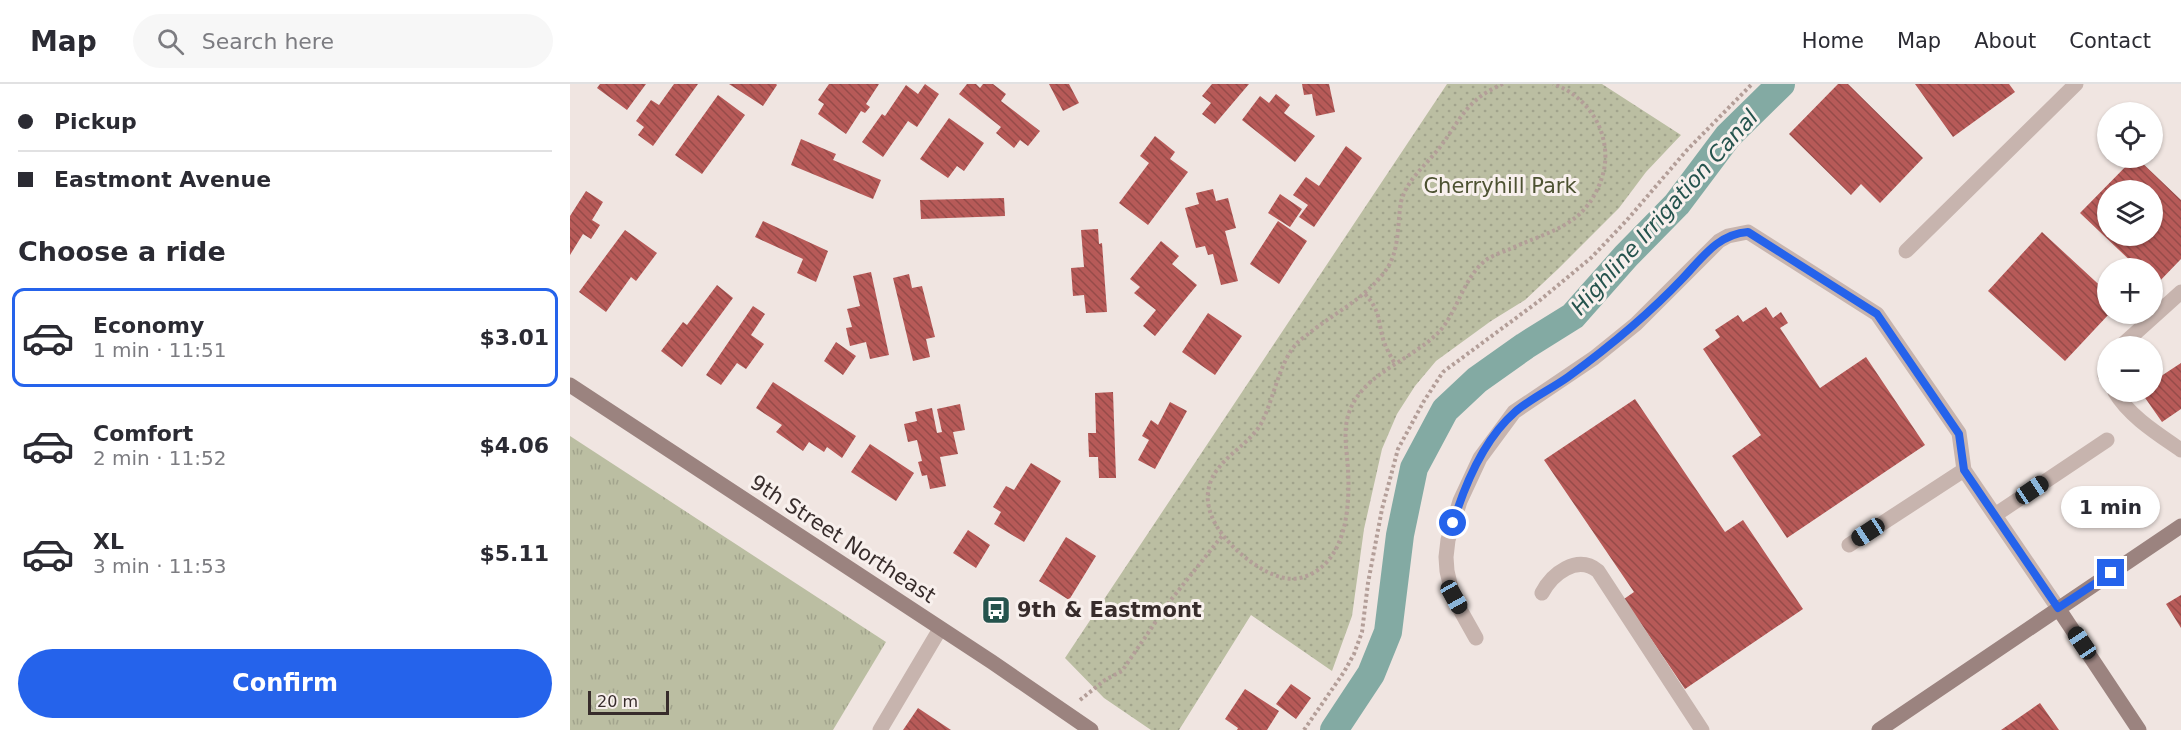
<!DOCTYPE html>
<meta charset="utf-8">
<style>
body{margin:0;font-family:"DejaVu Sans",sans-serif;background:#f7f7f7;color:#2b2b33;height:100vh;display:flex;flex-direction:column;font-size:22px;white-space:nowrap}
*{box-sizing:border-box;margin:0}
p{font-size:20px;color:#7c7c81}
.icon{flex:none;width:33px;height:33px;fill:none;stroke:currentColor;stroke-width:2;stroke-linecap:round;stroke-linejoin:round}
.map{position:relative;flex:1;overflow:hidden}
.side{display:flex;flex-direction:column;background:#fff;width:570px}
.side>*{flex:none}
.guide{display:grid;align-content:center;height:132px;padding:0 18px;background:#fff}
.fabs{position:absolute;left:1527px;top:18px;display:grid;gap:12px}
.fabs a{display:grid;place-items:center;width:66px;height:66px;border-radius:50%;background:#fff;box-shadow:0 2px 4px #0004;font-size:30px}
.scale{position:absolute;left:18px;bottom:15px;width:81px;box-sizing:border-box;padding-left:6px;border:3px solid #372c2b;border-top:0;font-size:16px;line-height:21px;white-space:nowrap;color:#372c2b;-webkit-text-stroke:4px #f8f0ed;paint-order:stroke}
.end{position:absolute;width:27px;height:27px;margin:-14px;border:8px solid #2563eb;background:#fff;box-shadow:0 0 0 3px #fff}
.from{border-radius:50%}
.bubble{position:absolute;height:42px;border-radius:21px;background:#fff;box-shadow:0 2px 4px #0004;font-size:20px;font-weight:800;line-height:42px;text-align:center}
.car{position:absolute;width:18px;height:36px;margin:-18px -9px;border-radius:8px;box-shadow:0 0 4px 2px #0007;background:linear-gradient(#222 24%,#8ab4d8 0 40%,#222 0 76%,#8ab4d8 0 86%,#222 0)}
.guide b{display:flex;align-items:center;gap:21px;height:57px;font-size:22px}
.guide b+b{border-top:2px solid #e1e1e2}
.guide i{width:15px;height:15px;background:#2b2b33}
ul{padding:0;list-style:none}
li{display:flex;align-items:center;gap:18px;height:99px;margin:0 12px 9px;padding:0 6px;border:3px solid transparent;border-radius:12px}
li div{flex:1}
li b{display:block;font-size:22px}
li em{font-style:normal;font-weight:800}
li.on{border-color:#2563eb}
li>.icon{width:54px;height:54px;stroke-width:1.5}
h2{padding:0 18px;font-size:27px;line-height:72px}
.action{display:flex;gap:12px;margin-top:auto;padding:12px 18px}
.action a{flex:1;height:69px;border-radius:36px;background:#2563eb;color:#fff;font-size:24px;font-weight:800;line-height:69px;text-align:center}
header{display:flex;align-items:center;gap:36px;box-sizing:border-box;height:84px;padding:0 30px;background:#fff;border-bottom:2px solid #e1e1e2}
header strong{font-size:28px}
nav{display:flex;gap:33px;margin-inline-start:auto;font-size:21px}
.search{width:420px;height:54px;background:#f7f7f7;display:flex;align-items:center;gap:15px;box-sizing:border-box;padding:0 21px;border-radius:33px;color:#7c7c81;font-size:22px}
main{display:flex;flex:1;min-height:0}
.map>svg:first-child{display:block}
.grass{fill:url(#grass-tufts)}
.park{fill:url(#park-dots)}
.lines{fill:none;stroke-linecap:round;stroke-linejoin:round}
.canal{stroke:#83aaa3;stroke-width:28}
.building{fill:url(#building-back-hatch);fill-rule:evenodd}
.path{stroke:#b39e98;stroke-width:4;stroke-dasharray:3 3;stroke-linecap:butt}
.lane{stroke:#c7b4ae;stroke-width:15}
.secondary{stroke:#9b837f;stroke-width:15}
.route{stroke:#2563eb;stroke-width:8}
.labels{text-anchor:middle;stroke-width:6;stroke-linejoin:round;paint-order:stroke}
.park-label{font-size:21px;fill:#4d5232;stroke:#f8f0ed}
.street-label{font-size:21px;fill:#372c2b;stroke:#f8f0ed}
.poi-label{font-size:21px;font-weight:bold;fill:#372c2b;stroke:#f8f0ed;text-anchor:start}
.water-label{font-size:22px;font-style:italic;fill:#25534d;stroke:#f8f0ed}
</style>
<header>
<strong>Map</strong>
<div class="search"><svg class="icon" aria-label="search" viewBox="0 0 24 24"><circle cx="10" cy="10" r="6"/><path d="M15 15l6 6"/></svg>Search here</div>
<nav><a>Home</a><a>Map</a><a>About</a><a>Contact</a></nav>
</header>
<main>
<section class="side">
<div class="guide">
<b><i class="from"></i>Pickup</b>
<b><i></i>Eastmont Avenue</b>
</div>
<h2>Choose a ride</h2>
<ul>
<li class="on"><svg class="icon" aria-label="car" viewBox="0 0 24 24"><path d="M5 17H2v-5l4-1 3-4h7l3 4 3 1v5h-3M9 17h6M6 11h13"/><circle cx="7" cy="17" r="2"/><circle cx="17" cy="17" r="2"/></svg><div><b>Economy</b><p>1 min · 11:51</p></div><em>$3.01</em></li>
<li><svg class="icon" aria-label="car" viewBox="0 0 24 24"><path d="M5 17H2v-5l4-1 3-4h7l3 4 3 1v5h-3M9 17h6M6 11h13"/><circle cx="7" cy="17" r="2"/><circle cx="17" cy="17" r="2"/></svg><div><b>Comfort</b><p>2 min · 11:52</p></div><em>$4.06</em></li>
<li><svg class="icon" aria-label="car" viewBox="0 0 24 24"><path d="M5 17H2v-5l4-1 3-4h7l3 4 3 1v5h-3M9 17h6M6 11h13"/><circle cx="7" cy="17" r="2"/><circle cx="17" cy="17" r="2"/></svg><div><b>XL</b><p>3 min · 11:53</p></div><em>$5.11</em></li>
</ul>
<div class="action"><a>Confirm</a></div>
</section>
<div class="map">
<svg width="1611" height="646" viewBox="0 0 1611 646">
<defs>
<pattern id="grass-tufts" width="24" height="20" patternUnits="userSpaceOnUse" patternTransform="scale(1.5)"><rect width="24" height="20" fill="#bbbea2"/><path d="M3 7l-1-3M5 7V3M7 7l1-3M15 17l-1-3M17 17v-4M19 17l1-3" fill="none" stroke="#a1a38c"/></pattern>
<pattern id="park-dots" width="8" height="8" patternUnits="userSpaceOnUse" patternTransform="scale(1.5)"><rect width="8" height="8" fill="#bbbea2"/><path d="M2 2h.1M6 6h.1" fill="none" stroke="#a1a38c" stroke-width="1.8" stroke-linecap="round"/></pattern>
<pattern id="building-back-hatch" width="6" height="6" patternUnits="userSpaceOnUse" patternTransform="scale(1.5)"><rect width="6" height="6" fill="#b75a58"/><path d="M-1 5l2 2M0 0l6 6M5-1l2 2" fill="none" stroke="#964b49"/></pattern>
</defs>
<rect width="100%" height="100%" fill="#f0e5e1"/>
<path class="grass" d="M0,352l316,206 -53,88h-263z"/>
<path class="park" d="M877,0h155l79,51 -35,37 -27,36 -61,61 -33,31 -34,21 -55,40 -21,25 -18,28 -15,35 -18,80 -12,87 -20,55 -81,-56 -72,115h-28l-47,-32 -39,-40z"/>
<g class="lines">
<path class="canal" d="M764,646l37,-56 17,-42 12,-97 14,-67 31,-58 32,-30 48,-34 48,-30 53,-60 51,-52 51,-68 53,-52"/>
</g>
<path class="building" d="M30,0h46l-19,26 -30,-22z
M104,0h24l-45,62 -15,-11 6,-8 -8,-6 15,-21 8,5z
M159,0h47l1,1 -14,21z
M259,0h50l-13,20 4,3 -5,6 -4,-2 -15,23 -28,-20 6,-10 -6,-4z
M355,0l14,10 -22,33 -9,-6 -25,36 -21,-15 20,-28 3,2 21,-31 12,9z
M397,0h9l4,4 3,-4h10l13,10 -5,7 39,30 -12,15 -8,-6 -6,8 -18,-15 5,-6 -42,-33z
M479,0h20l10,19 -16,8z
M642,0h37l-34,40 -13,-10 9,-11 -9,-7z
M732,0h27l6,28 -19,4 -4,-22 -8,1z
M1268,0h10l75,74 -43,45 -19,-19 -10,11 -62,-61z
M1345,0h94l6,8 -62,45z
M706,10l14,11 -6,8 31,23 -20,26 -53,-42 18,-24 9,7z
M148,11l27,20 -43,59 -27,-19z
M379,34l35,25 -20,28 -7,-5 -9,12 -28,-19z
M585,52l20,16 -5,7 18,13 -40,53 -29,-22 30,-40 -9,-7z
M231,55l35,15 -3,6 48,20 -8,19 -82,-34z
M776,62l16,12 -48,69 -15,-10 9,-12 -15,-10 13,-18 13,9z
M1564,74h3l44,42v59l-26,27 -3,-3v-15h-14l-58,-55zM1538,106h44v46h-44z
M643,105l3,12 12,-3 8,30 -11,3 13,50 -17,4 -8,-31 -5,1 -3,-9 -9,2 -11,-40 14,-4 -3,-11z
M16,107l17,11 -11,18 8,5 -9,14 -8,-5 -13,21v-39z
M710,110l22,15 -12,18 -22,-14z
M434,114l1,18 -84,3 -1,-19z
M193,137l65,30 -12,31 -19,-9 6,-14 -48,-22z
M708,137l29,20 -28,43 -29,-20z
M528,145l1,15 3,-1 5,69 -21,1 -2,-18 -11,1 -2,-28 13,-1 -3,-37z
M55,146l32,23 -21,28 -5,-4 -25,35 -27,-20z
M1472,148l66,61 1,21 -44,47 -77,-70z
M591,157l18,15 -7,8 25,21 -42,51 -12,-10 13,-16 -22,-17 6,-6 -10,-8z
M301,188l18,83 -19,4 -4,-17 -16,4 -4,-18 6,-1 -5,-18 13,-3 -7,-30z
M339,190l3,14 10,-2 13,51 -9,2 4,18 -17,4 -20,-83z
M147,201l16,13 -51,69 -21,-16 22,-29 4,3z
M183,222l12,8 -14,21 13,9 -18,25 -9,-6 -16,22 -15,-10z
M1196,223l7,11 8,-6 7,11 -8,5 40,60 46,-31 59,88 -138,93 -55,-82 29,-21 -58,-86 17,-12 -5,-7 23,-15 5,7z
M638,229l34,23 -27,39 -33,-23z
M266,258l20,14 -13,19 -19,-14z
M1611,279v46l-19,13 -21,-30h11v-10z
M203,298l83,54 -14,22 -15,-11 -3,5 -15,-10 -6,9 -27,-19 6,-7 -26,-17z
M543,308l3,86h-17l-1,-21h-9l-1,-24h8l-1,-40z
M1065,315l90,133 18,-12 60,89 -118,80 -61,-90 10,-7 -90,-132z
M600,318l17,9 -32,58 -17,-9 11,-20 -7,-4 9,-16 7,5z
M390,320l5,26 -12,2 5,22 -18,3 6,29 -16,3 -3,-14 -5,1 -4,-14 4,-1 -5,-21 -9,2 -4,-18 13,-3 -2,-9 17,-4 5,25 5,-1 -5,-23z
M300,360l44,29 -18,28 -45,-29z
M461,379l30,18 -37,61 -30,-18 7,-12 -8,-5 13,-21 8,4z
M398,446l22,15 -14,23 -23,-15z
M496,453l30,19 -27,44 -30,-19z
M1611,511v33l-15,-24z
M721,600l20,14 -15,21 -20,-15z
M675,605l34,22 -12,19h-30l1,-2 -13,-9z
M1470,619l19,27h-58z
M348,624l33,22h-48z"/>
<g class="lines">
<path class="path" d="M933,0c-12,5 -24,12 -33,22 -11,11 -18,25 -27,37 -14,20 -36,35 -42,59 -4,22 -1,45 -13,65 -19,29 -49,43 -76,64 -5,4 -11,8 -15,12 -18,20 -23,55 -35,79 -11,20 -32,30 -45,48 -26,36 8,74 37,94 17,11 35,20 55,11 38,-17 41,-70 39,-106 -1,-17 -5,-36 0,-53 4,-15 14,-27 26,-37 21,-17 46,-28 65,-47 19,-21 24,-54 47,-72 7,-5 17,-8 24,-11 34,-16 68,-21 86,-57 10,-20 12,-37 6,-58 -7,-23 -27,-43 -49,-50
M795,210c17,19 12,26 19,48 3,8 7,15 11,22
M510,616l25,-20 17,-9 48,-70 52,-65
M734,646l40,-58 10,-18 8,-22 6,-49 14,-74 16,-60 26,-48 19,-29 96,-71 53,-44 35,-37 60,-70 65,-66"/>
<path class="lane" d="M1336,167l170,-167
M1551,262l60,-54
M1538,286l-3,5 3,3
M1545,308c14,24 43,42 66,58
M1425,431l112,-75
M1279,461l115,-75
M972,509c10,-19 35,-39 56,-22l104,159
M906,554l-23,-41 -6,-26 -1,-14 2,-17 12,-39 20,-43 34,-46 80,-54 42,-34 83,-83 9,-5 20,-4 129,82 82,119 5,37 94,138
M310,646l60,-101"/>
<path class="secondary" d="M0,301l422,277 99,68
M1488,524l81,122
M1309,646l302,-204"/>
</g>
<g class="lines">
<path class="route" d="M883,439c12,-39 30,-83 62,-111 15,-13 36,-23 53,-35 41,-30 80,-62 115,-99 19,-20 35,-44 65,-46l129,82 82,120 5,36 94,138 53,-35"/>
</g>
<defs>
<g id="bus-square" transform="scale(1.5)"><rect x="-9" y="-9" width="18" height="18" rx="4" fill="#25534d" stroke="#f8f0ed"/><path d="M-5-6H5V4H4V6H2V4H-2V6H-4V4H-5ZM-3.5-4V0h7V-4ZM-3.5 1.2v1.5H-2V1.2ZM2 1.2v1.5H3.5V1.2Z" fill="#fff"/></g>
</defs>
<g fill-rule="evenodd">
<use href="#bus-square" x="426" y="526"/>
</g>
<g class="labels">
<g class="park-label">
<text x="930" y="109">Cherryhill Park</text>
</g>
<g class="street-label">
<text transform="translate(273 455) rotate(33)" y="7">9th Street Northeast</text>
</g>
<g class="poi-label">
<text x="447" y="533">9th &amp; Eastmont</text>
</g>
<g class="water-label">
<text transform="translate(1094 128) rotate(-48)" y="8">Highline Irrigation Canal</text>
</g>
</g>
</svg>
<div class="fabs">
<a><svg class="icon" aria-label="locate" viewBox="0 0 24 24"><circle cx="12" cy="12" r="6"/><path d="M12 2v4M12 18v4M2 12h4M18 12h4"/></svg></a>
<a><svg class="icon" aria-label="layers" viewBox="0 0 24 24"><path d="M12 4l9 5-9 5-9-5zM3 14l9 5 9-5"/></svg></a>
<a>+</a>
<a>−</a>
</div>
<div class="scale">20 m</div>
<i class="end from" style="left:883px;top:439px"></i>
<i class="end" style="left:1541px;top:489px"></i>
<div class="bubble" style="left:1491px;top:402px;width:99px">1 min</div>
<i class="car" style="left:1462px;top:406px;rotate:56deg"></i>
<i class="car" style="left:1298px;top:448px;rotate:237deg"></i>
<i class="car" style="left:884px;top:513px;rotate:151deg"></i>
<i class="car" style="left:1512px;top:559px;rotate:326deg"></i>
</div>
</main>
